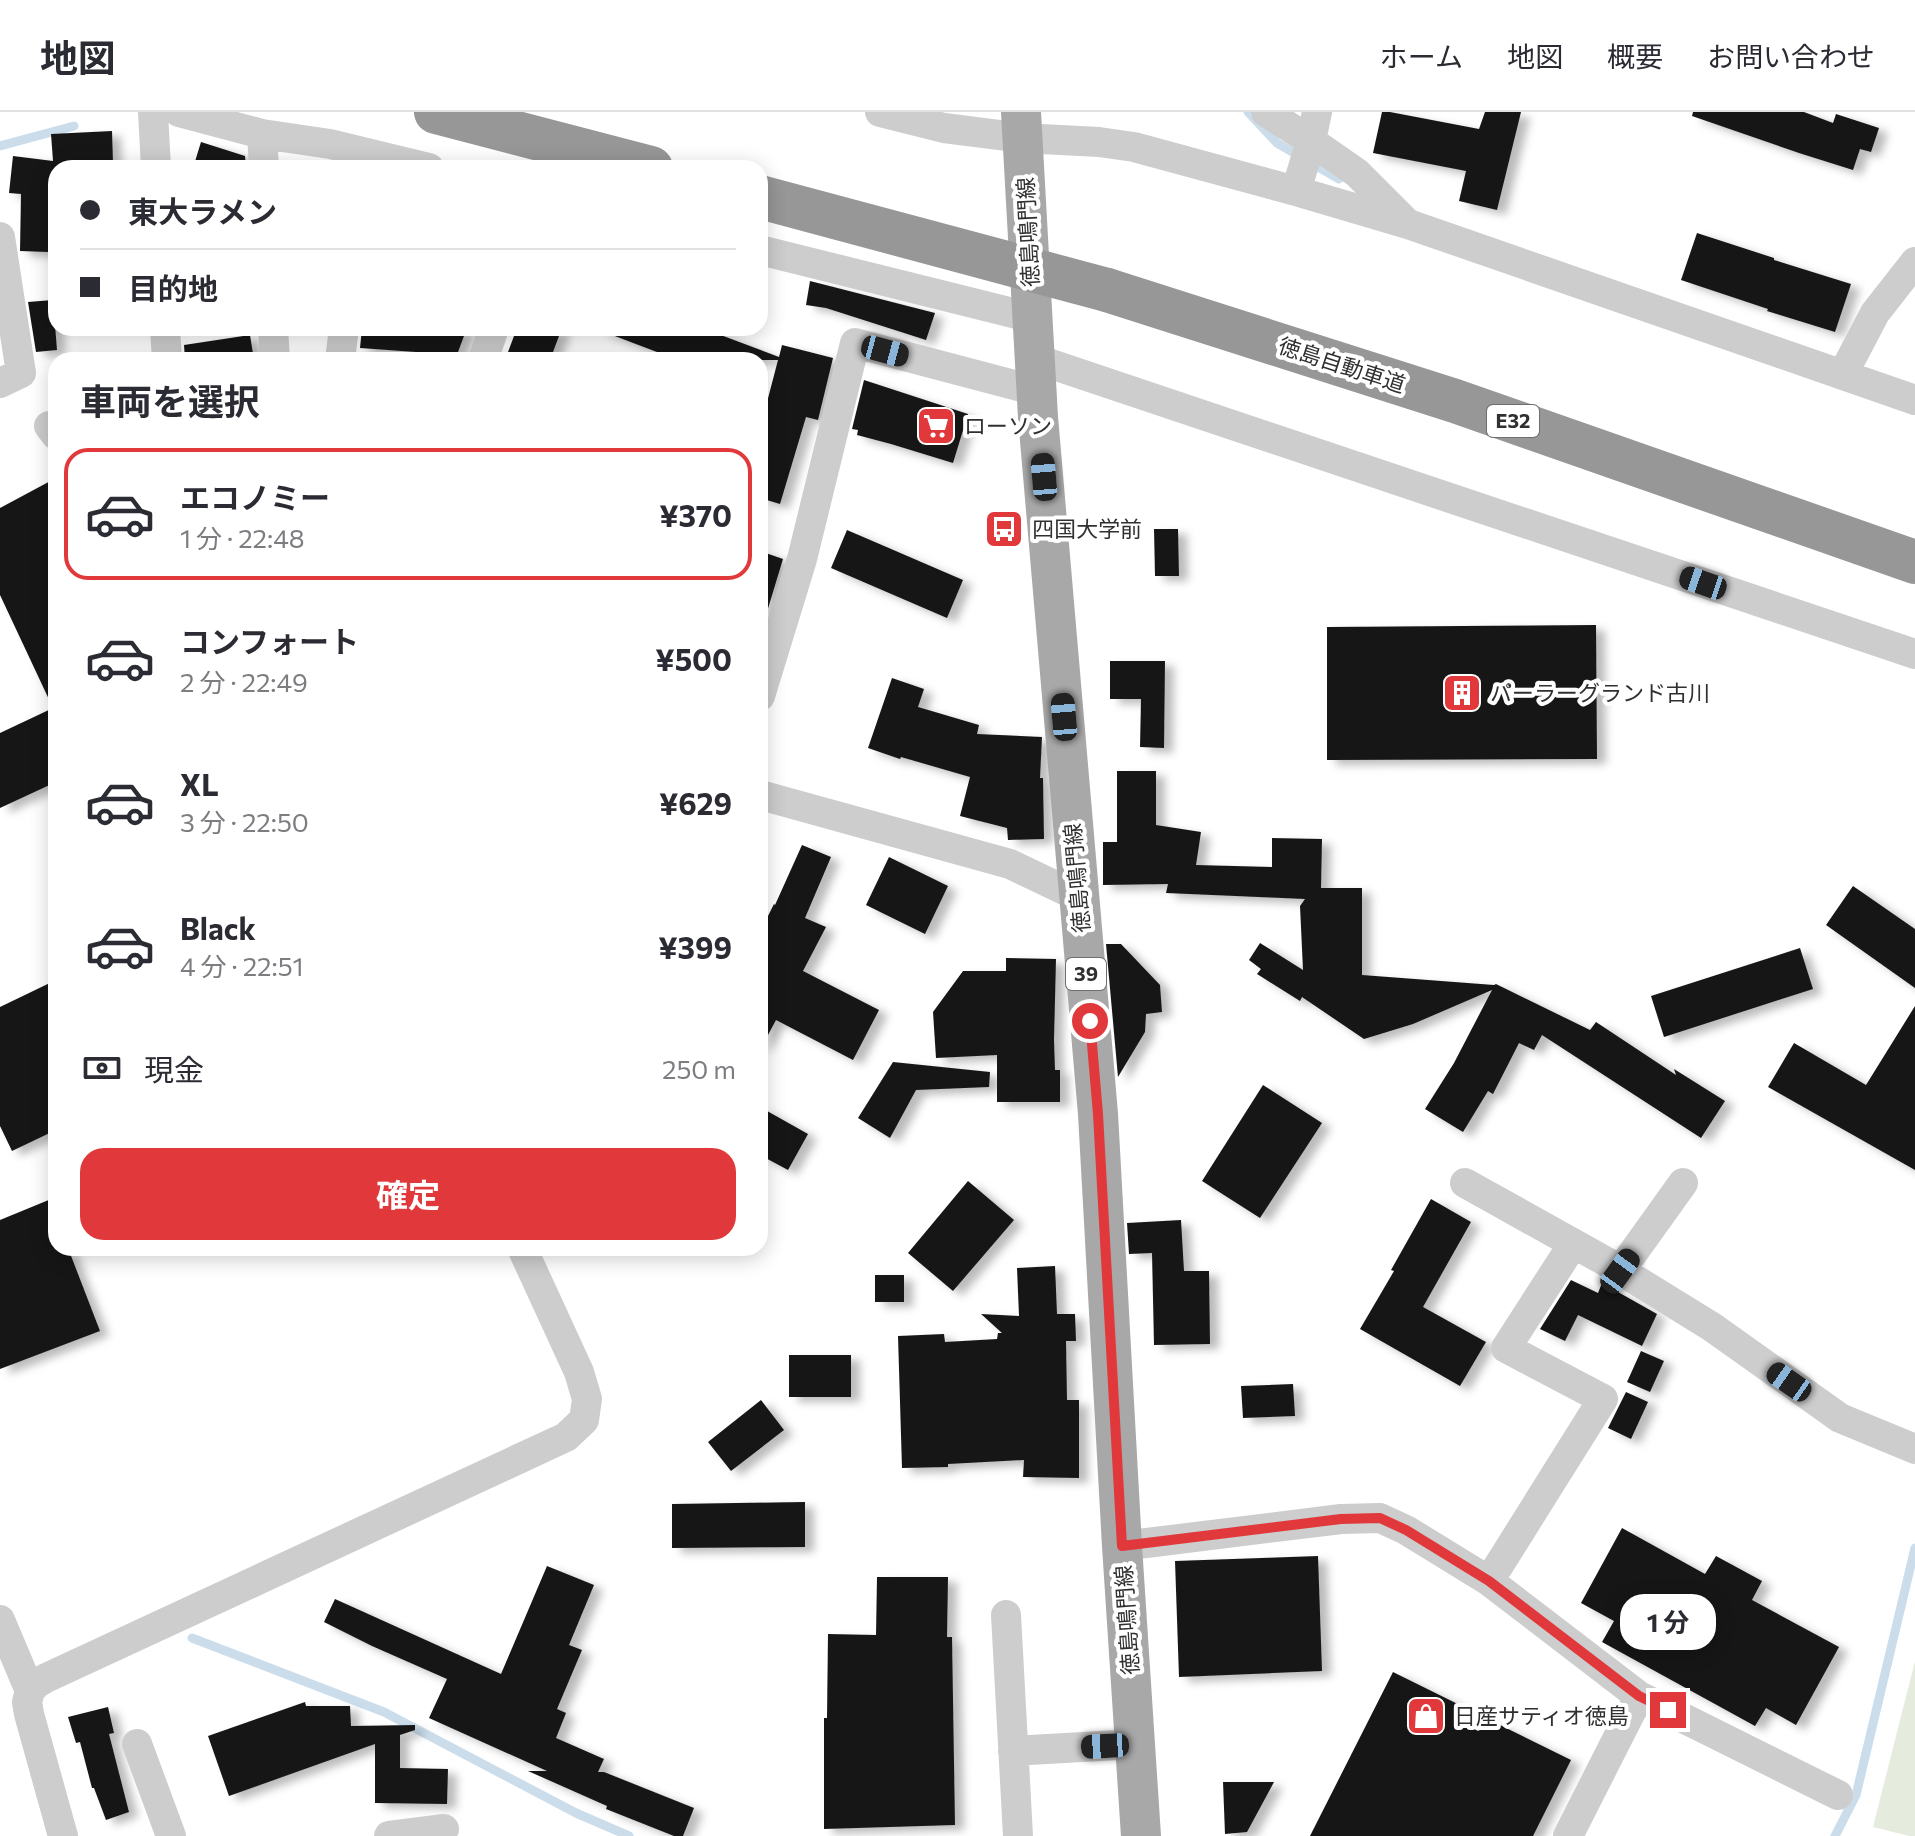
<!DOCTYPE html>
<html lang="ja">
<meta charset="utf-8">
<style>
body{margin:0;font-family:Commissioner,"Noto Sans JP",sans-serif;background:#f7f7f7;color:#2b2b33;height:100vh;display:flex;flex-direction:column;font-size:30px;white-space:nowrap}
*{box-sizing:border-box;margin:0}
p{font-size:26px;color:#7c7c81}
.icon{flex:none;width:44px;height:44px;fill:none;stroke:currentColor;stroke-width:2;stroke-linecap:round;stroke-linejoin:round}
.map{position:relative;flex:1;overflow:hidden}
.side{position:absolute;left:48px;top:240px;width:720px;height:904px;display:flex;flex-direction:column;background:#fff;border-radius:24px;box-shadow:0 4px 20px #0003}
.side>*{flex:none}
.hud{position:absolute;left:48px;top:48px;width:720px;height:176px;border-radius:24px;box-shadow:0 4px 20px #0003;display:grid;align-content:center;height:176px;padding:0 32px;background:#fff}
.end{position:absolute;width:36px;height:36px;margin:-18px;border:10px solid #e0383b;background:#fff;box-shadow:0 0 0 4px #fff}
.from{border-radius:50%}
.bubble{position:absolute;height:56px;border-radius:24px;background:#fff;box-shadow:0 4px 20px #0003;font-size:26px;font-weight:700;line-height:56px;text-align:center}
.car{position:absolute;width:24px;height:48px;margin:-24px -12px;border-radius:10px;box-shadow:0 0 6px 2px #0007;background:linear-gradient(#222 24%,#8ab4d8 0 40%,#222 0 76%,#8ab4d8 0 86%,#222 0)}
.hud b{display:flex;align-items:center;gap:28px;height:76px;font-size:30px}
.hud b+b{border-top:2px solid #e1e1e2}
.hud i{width:20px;height:20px;background:#2b2b33}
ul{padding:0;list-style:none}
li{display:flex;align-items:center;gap:24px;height:132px;margin:0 16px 12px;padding:0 16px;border:4px solid transparent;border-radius:24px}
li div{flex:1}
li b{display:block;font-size:30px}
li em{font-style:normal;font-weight:700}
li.selected{border-color:#e0383b}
li>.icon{width:72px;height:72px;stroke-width:1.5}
h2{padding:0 32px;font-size:36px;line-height:96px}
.pay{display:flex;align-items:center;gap:20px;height:88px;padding:0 32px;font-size:30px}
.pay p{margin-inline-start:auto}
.primary-button{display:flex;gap:16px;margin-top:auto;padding:16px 32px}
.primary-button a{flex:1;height:92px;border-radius:24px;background:#e0383b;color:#fff;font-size:32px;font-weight:700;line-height:92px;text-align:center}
header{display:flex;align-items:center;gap:48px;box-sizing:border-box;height:112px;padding:0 40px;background:#fff;border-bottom:2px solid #e1e1e2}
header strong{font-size:38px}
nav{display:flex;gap:44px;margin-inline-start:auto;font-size:28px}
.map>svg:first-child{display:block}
.green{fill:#e5ecde}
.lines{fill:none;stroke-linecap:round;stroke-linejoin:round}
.stream{stroke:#cbddeb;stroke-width:9}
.building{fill:#171717;filter:url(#shadow)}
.minor{stroke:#cdcdcd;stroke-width:30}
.major{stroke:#a8a8a8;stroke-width:40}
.highway{stroke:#979797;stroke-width:44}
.highway-bridge{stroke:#979797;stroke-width:44}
.route{stroke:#e0383b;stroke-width:10}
.labels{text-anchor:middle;stroke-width:8;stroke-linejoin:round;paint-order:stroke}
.shield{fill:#fff;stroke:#6e6e6e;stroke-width:2}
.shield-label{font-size:20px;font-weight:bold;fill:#303030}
.street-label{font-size:22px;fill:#303030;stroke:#fff}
.poi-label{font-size:22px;fill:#303030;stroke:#fff;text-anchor:start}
</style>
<header>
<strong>地図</strong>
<nav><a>ホーム</a><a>地図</a><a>概要</a><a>お問い合わせ</a></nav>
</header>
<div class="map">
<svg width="1915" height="1724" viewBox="0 0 1915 1724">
<defs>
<filter id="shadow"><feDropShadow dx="9" dy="5" stdDeviation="4" flood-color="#0004"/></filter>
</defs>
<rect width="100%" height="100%" fill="#fff"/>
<path class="green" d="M1915,1549v175h-6l-36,-9z"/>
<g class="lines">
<path class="stream" d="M1248,0l29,31 62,36
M0,34l74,-20
M192,1526l192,74 192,101 53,23
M1835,1724l21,-41 59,-247"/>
</g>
<path class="building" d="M1382,0h8l89,17 6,-17h36l-24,98 -38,-9 7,-30 -93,-18z
M1693,0h111l29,11 3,-9 43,14 -8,24 -11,-3 -7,21 -54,-17 -107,-37z
M112,19l1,32 -57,3v36l-5,1 -3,49 -28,-1 1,-57 -12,-1 4,-37 40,5 -2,-27z
M201,30l44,14 1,12h-53z
M1697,121l77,25v2l77,24 -16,48 -68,-21 1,-2 -87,-29z
M810,169l125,32 -9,27 -100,-32 -20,-3z
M53,188l4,50 -21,2 -8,-50z
M362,216h105l-12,32h-18l-21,-8 -56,-4z
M517,216h45l-12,32h-45z
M600,216h102l77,29 3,-12 51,13 -15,62 -12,-3 -26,87 -20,-6v-69l18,-69h-100l-79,-30z
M250,223l4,25h-69l-1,-15z
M864,268l104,34 -15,49 -62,-19 -34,-9 1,-5 -6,-1z
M56,366v304l-56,26v-75l53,-25 -53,-113v-87z
M1154,417h24l1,47h-24z
M847,418l116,50 -16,38 -116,-50z
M760,439l23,8 -20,66 -3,-1z
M1596,513l1,134 -270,1v-133z
M1110,549h55l-1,87 -24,-1 1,-48h-31z
M892,566l32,11 -6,18 61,18 -2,9 65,3 -2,41h3l1,61 -36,1 -1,-12 -47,-12 10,-39 -69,-20 -1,2 -32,-11z
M1117,659h39v54l45,7 -5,33 76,2v-29l50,1 -1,49h41v87l132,10 2,-1 94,46 6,-8 80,53 -2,-6 51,32 -24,37 -159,-103 -8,15 -15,-7 -26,51 -5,-3 -25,41 -38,-23 29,-46 38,-73 -79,34 -49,15 -62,-42 -2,4 -43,-27 4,-5 -12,-9 11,-17 43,27 -3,-64 5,-7 -139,-6 2,-9 -65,1v-43h14z
M802,733l29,12 -26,61 21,9 -23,44 76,39 -26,50 -77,-40 -16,30v-118l14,-28 1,1z
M889,745l59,29 -23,48 -59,-29z
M1853,774l62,43v59l-89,-63z
M1106,832h15l39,41 2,27 -16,2 -1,18 -27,45z
M1800,836l13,41 -149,48 -13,-41z
M1006,846l50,1 -2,81 1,30h5v32h-63v-47l-61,3 -3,-46 30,-41h43z
M56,868v150l-44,21 -12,-25v-119z
M1915,894v164l-147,-83 26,-44 72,42z
M893,950l97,10 -1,15 -73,3 -26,48 -32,-20z
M1263,973l59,38 -62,95 -58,-37z
M760,995l48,27 -20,36 -28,-15z
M968,1069l46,39 -61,71 -45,-38z
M56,1085v51h12l32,83 -100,38v-149z
M1431,1087l40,23 -48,85 63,35 -26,44 -100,-57 34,-58 -3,-1z
M1181,1108l3,51h25l1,73 -56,1 -2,-92 -23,1 -2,-31z
M1055,1154l2,48h18l1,27h-10l1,59h12v78l-56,-1 1,-17 -76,4v3l-46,1 -4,-132 46,-2 1,8 52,-3 1,-6h4l-21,-19 38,2 -2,-48z
M875,1163h29v27h-29z
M1571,1168l27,13 4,-10 55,31 -15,32 -64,-31 -13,26 -25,-12z
M1641,1239l23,10 -14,31 -23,-10z
M789,1243h62v42h-62z
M1293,1272l2,32 -52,2 -2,-32z
M1626,1280l22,10 -17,37 -23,-11z
M761,1288l23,30 -53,41 -23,-29z
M805,1390v45l-133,1v-44z
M1622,1416l83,46 11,-18 46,25 -10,19 87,47 -43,78 -30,-17 -11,18 -153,-84 12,-21 -33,-18z
M1318,1444l4,115 -143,6 -4,-116z
M547,1454l47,19 -25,60 13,5 -25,59 9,4 -10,25 48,21 -6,13h6l90,36 -11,28h-9l-68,-27 1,-3 -79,-35h19l-118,-53 18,-39 -75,-33 -48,-24 11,-23 166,75z
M877,1465h71l-1,60h5l3,188 -131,4v-111h3l1,-84 48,1z
M1393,1560l178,88 -38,76h-223z
M305,1590l1,4h44l1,20 64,-1v5l-15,5v33l48,1 -1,35 -72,-1v-59l-146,52 -21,-60z
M108,1595l6,26 -5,1 20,78 -23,8 -12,-32h-2l-12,-46 -4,1 -8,-26z
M1223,1670h51l-27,50 -22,2z"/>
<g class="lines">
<path class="minor" d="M153,0l3,56
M179,0l83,22 68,10 99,24
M880,0l64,16 78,10 77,4 35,5 162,44 112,33 507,176
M1266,0l45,29 -15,50
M1317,0l-6,29 46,32 48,48
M262,22l2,34
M0,125l21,136 -21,10
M760,138l273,68
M165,216l2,32
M273,216l2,32
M1036,247l879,295
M340,248l4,-32
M483,248l11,-32
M1843,262l32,-61 40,-51
M49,314l7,9
M760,584l42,-137 53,-216 182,48
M760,683l250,69 69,33
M1465,1071l140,78 107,66 128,91 75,31
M1620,1159l63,-88
M1122,1434l219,-27 39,-1 26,12 83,51 150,115 199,99
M1489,1469l114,-182 -97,-51 67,-104
M1006,1503l12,221
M0,1508l30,71 -3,11 2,12 34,122
M30,1579l6,-7 10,-6 520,-241 18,-17 3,-21 -8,-27 -57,-124
M137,1632l34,92
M1013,1639l123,-7
M389,1724l55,-7
M1568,1724l71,-140"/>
<path class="major" d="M1021,0l17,305 60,697 24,432 19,290"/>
<path class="highway" d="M436,0l215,56
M1107,178l348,111 460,161"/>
<path class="highway-bridge" d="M760,85l347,93"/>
</g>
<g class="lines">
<path class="route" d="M1090,909l8,93 24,432 219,-27 39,-1 26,12 83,51 150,115 29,14"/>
</g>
<defs>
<g id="supermarket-square" transform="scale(2)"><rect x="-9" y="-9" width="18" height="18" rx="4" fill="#e0383b" stroke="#fff"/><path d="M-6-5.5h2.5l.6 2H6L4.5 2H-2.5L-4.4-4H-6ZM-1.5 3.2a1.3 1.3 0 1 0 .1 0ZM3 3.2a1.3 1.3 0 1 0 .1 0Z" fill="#fff"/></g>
<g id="bus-square" transform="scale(2)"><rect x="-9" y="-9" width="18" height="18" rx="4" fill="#e0383b" stroke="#fff"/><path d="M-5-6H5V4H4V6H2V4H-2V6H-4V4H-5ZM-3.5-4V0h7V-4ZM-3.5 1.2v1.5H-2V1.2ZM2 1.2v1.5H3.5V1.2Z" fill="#fff"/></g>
<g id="building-square" transform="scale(2)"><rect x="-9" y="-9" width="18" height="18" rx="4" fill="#e0383b" stroke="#fff"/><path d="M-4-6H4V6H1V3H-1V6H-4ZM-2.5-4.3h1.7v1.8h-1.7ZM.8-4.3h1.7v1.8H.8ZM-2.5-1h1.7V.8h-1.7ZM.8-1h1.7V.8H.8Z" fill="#fff"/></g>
<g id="shop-square" transform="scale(2)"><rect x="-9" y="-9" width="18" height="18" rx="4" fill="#e0383b" stroke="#fff"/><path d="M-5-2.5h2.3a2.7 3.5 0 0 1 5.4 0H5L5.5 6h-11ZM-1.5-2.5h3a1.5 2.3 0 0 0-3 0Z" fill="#fff"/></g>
</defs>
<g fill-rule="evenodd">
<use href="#supermarket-square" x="936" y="314"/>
<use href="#bus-square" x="1004" y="417"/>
<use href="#building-square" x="1462" y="581"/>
<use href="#shop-square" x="1426" y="1604"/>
</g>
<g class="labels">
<g class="shield">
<rect x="1487" y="293" width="52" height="32" rx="6"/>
<rect x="1066" y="846" width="40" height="32" rx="6"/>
</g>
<g class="shield-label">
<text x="1513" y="316">E32</text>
<text x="1086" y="869">39</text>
</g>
<g class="street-label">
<text transform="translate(1028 120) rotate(-93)" y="8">徳島鳴門線</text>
<text transform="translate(1342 253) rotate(18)" y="8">徳島自動車道</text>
<text transform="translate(1077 766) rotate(-95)" y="8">徳島鳴門線</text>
<text transform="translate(1127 1508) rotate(-94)" y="8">徳島鳴門線</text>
</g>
<g class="poi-label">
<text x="964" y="322">ローソン</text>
<text x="1032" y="425">四国大学前</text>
<text x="1490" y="589">パーラーグランド古川</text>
<text x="1454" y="1612">日産サティオ徳島</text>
</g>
</g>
</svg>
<i class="end from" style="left:1090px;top:909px"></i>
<i class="end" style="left:1668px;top:1598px"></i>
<div class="bubble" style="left:1620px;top:1482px;width:96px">1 分</div>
<i class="car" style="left:885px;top:239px;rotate:105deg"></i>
<i class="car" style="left:1044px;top:365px;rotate:355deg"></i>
<i class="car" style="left:1703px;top:471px;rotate:289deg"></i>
<i class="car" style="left:1064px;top:605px;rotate:355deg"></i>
<i class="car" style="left:1620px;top:1159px;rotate:36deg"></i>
<i class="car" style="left:1789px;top:1270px;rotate:305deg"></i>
<i class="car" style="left:1105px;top:1634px;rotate:267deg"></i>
<div class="hud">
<b><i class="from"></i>東大ラメン</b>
<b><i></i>目的地</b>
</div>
<section class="side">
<h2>車両を選択</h2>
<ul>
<li class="selected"><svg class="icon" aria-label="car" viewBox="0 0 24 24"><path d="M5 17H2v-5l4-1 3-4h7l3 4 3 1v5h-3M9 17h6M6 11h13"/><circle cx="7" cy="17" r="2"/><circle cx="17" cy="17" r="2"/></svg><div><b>エコノミー</b><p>1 分 · 22:48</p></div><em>¥370</em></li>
<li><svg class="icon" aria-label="car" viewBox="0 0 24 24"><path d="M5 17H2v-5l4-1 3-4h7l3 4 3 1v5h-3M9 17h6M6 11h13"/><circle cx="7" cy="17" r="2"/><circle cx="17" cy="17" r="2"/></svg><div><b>コンフォート</b><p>2 分 · 22:49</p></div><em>¥500</em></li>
<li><svg class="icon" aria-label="car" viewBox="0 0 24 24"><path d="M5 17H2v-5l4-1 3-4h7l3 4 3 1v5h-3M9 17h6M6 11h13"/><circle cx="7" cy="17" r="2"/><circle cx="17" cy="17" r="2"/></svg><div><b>XL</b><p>3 分 · 22:50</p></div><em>¥629</em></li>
<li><svg class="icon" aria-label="car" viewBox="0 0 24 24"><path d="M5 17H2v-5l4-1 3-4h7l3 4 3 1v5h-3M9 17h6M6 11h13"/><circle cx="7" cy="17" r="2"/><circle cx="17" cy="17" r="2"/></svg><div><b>Black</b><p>4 分 · 22:51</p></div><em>¥399</em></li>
</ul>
<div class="pay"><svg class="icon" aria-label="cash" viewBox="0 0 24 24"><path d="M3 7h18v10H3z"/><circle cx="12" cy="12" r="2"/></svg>現金<p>250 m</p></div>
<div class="primary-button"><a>確定</a></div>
</section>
</div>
